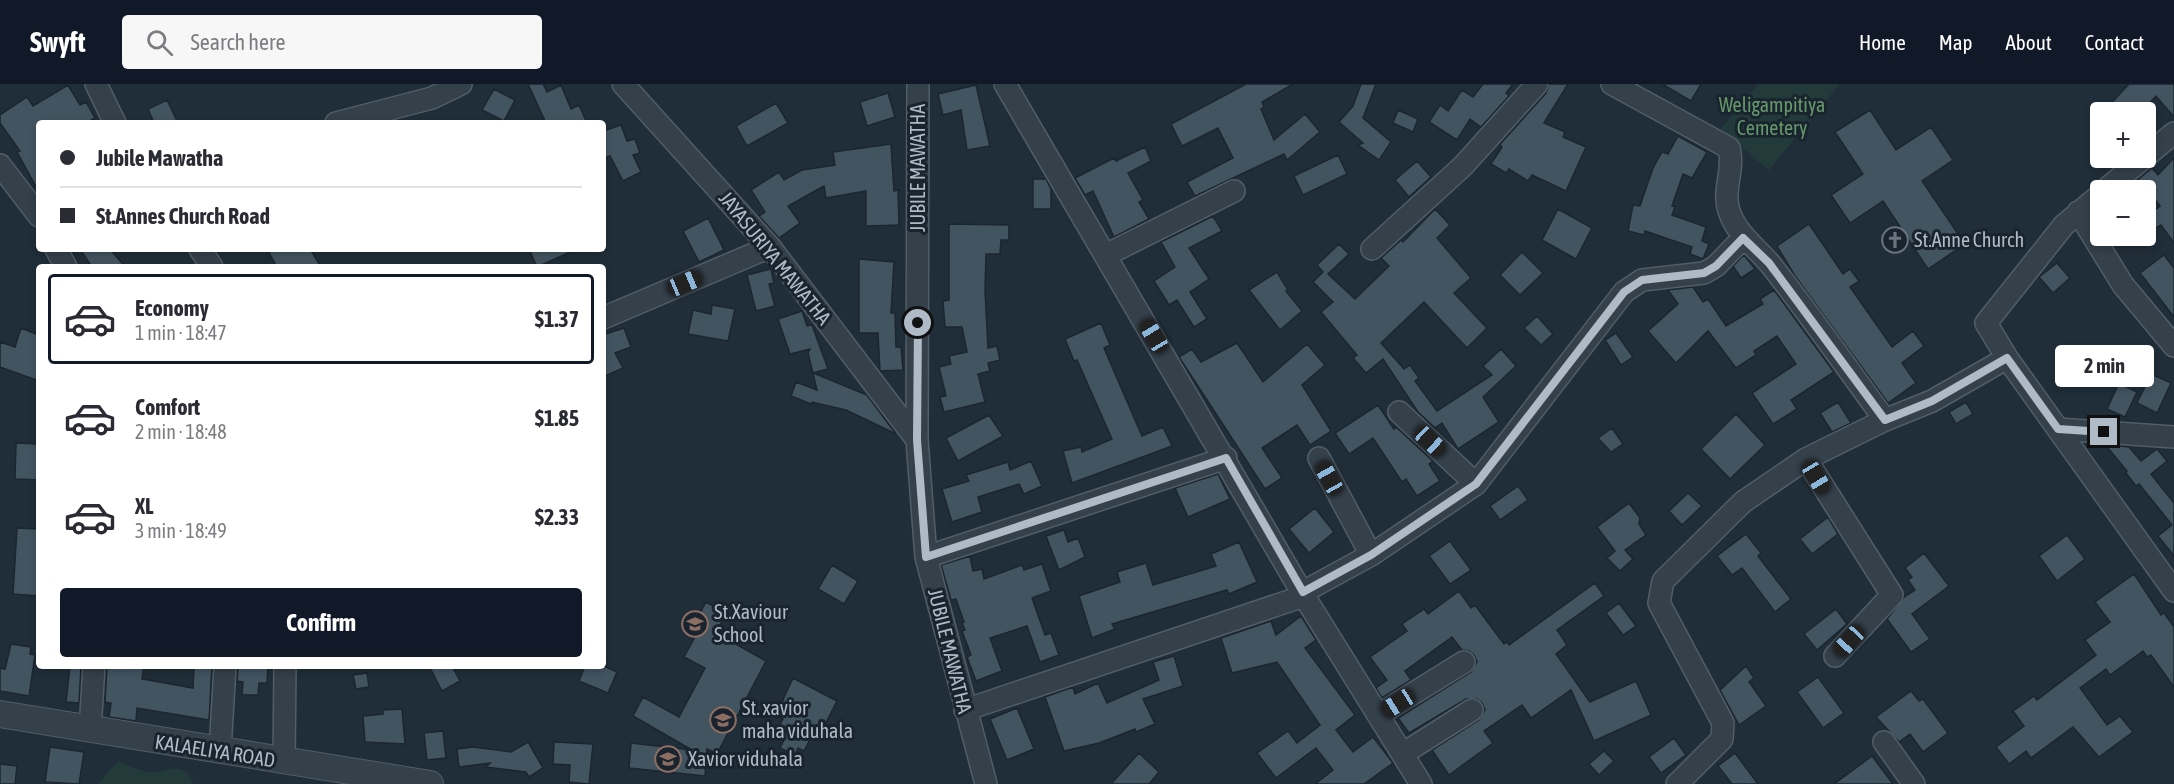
<!DOCTYPE html>
<meta charset="utf-8">
<style>
body{margin:0;font-family:"Asap Condensed",sans-serif;background:#f7f7f7;color:#2b2b33;height:100vh;display:flex;flex-direction:column;font-size:22px;white-space:nowrap}
*{box-sizing:border-box;margin:0}
p{font-size:20px;color:#7c7c81}
.icon{flex:none;width:33px;height:33px;fill:none;stroke:currentColor;stroke-width:2;stroke-linecap:round;stroke-linejoin:round}
.map{position:relative;flex:1;overflow:hidden}
.drawer{position:absolute;left:36px;top:180px;width:570px;height:405px;display:flex;flex-direction:column;background:#fff;border-radius:6px;box-shadow:0 3px 9px #0003}
.drawer>*{flex:none}
.guide{position:absolute;left:36px;top:36px;width:570px;height:132px;border-radius:6px;box-shadow:0 3px 9px #0003;display:grid;align-content:center;height:132px;padding:0 24px;background:#fff}
.buttons{position:absolute;left:2090px;top:18px;display:grid;gap:12px}
.buttons a{display:grid;place-items:center;width:66px;height:66px;border-radius:6px;background:#fff;box-shadow:0 3px 9px #0003;font-size:30px}
.end{position:absolute;width:27px;height:27px;margin:-14px;border:8px solid #aebac6;background:#111;box-shadow:0 0 0 3px #111}
.from{border-radius:50%}
.bubble{position:absolute;height:42px;border-radius:6px;background:#fff;box-shadow:0 3px 9px #0003;font-size:20px;font-weight:700;line-height:42px;text-align:center}
.car{position:absolute;width:18px;height:36px;margin:-18px -9px;border-radius:8px;box-shadow:0 0 4px 2px #0007;background:linear-gradient(#222 24%,#8ab4d8 0 40%,#222 0 76%,#8ab4d8 0 86%,#222 0)}
.guide b{display:flex;align-items:center;gap:21px;height:57px;font-size:22px}
.guide b+b{border-top:2px solid #e1e1e2}
.guide i{width:15px;height:15px;background:#2b2b33}
ul{padding:10px 0 0;list-style:none}
li{display:flex;align-items:center;gap:18px;height:90px;margin:0 12px 9px;padding:0 12px;border:3px solid transparent;border-radius:6px}
li div{flex:1}
li b{display:block;font-size:22px}
li em{font-style:normal;font-weight:700}
li.on{border-color:#111827}
li>.icon{width:54px;height:54px;stroke-width:1.5}
.action{display:flex;gap:12px;margin-top:auto;padding:12px 24px}
.action a{flex:1;height:69px;border-radius:6px;background:#111827;color:#fff;font-size:24px;font-weight:700;line-height:69px;text-align:center}
header{display:flex;align-items:center;gap:36px;box-sizing:border-box;height:84px;padding:0 30px;background:#111827;color:#fff}
header strong{font-size:28px}
nav{display:flex;gap:33px;margin-inline-start:auto;font-size:21px}
.search{width:420px;height:54px;background:#f7f7f7;display:flex;align-items:center;gap:15px;box-sizing:border-box;padding:0 21px;border-radius:6px;color:#7c7c81;font-size:22px}
.map>svg:first-child{display:block}
.green{fill:#223a3a}
.building{fill:#435461;stroke:#1b2630;stroke-width:1.5}
.lines{fill:none;stroke-linecap:round;stroke-linejoin:round}
.minor-casing{stroke:#515d67;stroke-width:24}
.tertiary-casing{stroke:#515d67;stroke-width:28}
.minor{stroke:#34404a;stroke-width:21}
.tertiary{stroke:#34404a;stroke-width:26}
.route{stroke:#aebac6;stroke-width:8}
.labels{text-anchor:middle;stroke-width:6;stroke-linejoin:round;paint-order:stroke}
.park-label{font-size:20px;fill:#65986a;stroke:#19242e}
.street-label{font-size:20px;fill:#aebac6;stroke:#19242e}
.poi-label{font-size:20px;fill:#aebac6;stroke:#19242e;text-anchor:start}
</style>
<header>
<strong>Swyft</strong>
<div class="search"><svg class="icon" aria-label="search" viewBox="0 0 24 24"><circle cx="10" cy="10" r="6"/><path d="M15 15l6 6"/></svg>Search here</div>
<nav><a>Home</a><a>Map</a><a>About</a><a>Contact</a></nav>
</header>
<div class="map">
<svg width="2174" height="700" viewBox="0 0 2174 700">
<rect width="100%" height="100%" fill="#202e39"/>
<path class="green" d="M1758,0h82l-71,86 -49,-40z
M118,677c10,4 22,10 32,11 20,2 26,-14 43,8l-1,4h-94z"/>
<path class="building" d="M528,0h15l4,8 14,-7 10,24 8,-4 8,18h-47l5,-2z
M1246,0h47l-31,18 2,5 -3,2 13,31 31,-26 15,18 -33,28 -3,-6 -89,42 -8,-14 46,-24 -15,-30 -36,18 -11,-22z
M1361,0h15l-13,34 28,24 -12,18 -21,-15 5,-2 -24,-21 14,-16z
M1483,0h30l-7,9 3,3 -28,31 -11,-8 -13,21 -28,-18 11,-17 8,6 14,-21 11,7z
M1549,0h19l-24,39 21,9 -2,5 23,10 -20,44 -34,-16 -4,6 -19,-12 -3,4 -15,-9 11,-17 -2,-2 2,-3 44,-49z
M1662,0h39l-10,17z
M2129,0h45v33l-18,-21 -15,16h-38z
M68,1l12,20 6,-3 9,16 -9,5h-47v69l-22,-40 3,-1 -20,-28v-8l27,-18 6,9z
M976,1l14,61 -23,4 -6,-40 -18,5 -5,-21z
M494,5l21,11 -11,21 -22,-11z
M888,9l7,24 -28,9 -7,-24z
M167,16l11,23h-24l-6,-14z
M776,19l12,20 -41,23 -11,-20z
M1398,26l20,9 -5,13 -20,-9z
M1870,26l26,40 35,-23 22,33 -31,21 43,63 -37,25 -45,-68 -33,22 -19,-28 32,-21 -28,-42z
M621,41l6,16 8,-2 5,14 -7,2 8,17 -18,9 -13,-25 -7,2v-27z
M1678,52l29,16 -15,26 -9,-4 -11,32 3,1 -3,8 34,12 -4,14 7,3 -6,15 -13,-5 2,-7 -47,-16 -1,4 -16,-4 5,-26 7,1 13,-38 9,-16 6,2z
M891,60l3,47 4,-1 1,35 -33,1v-35l-40,7 -2,-12 -36,20 12,17 -21,15 -20,-22 6,-4 -14,-22 28,-18 5,8 18,-10 33,-5 -2,-13z
M1145,63l6,14 -23,12 15,27 -4,2 10,17 -35,18 -21,-46 -8,4 -10,-17 39,-20 2,3z
M1338,71l9,19 -44,21 -9,-19z
M2174,74v85l-13,-18 -5,3 -9,-12 13,-10 -12,-16h-23l27,-22 6,7z
M1417,77l14,16 -22,20 -14,-17z
M1033,95h13l5,10v20h-18z
M1435,125l15,16 -13,13 34,40 -17,15 33,35 -20,20 -43,-46 -43,41 23,26 6,-4 9,13 -4,3 22,30 55,-36 -9,-9 18,-17 15,17 -33,31 16,25 -41,27 -16,-26 -7,5 -17,-16 -35,-53 -17,14 -13,-15 4,-3 -36,-43 12,-10 -20,-20 10,-10 -6,-7 22,-21 10,10 -21,20 27,25 34,-33 -8,-8 20,-18 2,2z
M1558,125l34,19 -16,31 -34,-19z
M1213,132l9,15 -33,17 20,31 -19,13 17,27 -13,8 -17,-27 -8,5 -15,-24 21,-14 -14,-25z
M708,134l16,32 -25,12 -16,-31z
M949,140l60,1v15h-8l-1,14h-14l-1,36 3,58 9,-2 3,14 -12,3 2,8 -12,3 7,28 -41,10 -4,-15 6,-1 -7,-29 12,-3 -2,-8 18,-4 -5,-25h-17l-2,-26 6,-1z
M1809,140l34,50 7,-5 9,12 -9,6 42,60 21,-16 11,15 -22,17 14,20 -28,20 -93,-127 -18,-30z
M80,165h30l15,18h-33z
M267,165h43l11,18h-44z
M529,165h48l-40,18z
M1522,168l21,21 -23,22 -20,-20z
M1744,171l11,14 -14,9 -8,-12z
M2164,171l10,13v49l-34,-44z
M859,175l35,3 -3,51h4l1,34h5l2,23 -23,1 -2,-38h-19z
M2057,179l13,15 -17,15 -14,-16z
M771,185l3,14 -5,1 6,22 -19,5 -9,-36z
M1277,188l11,18 -2,1 16,20 -22,19 -31,-40z
M1693,203l10,15 5,-3 18,27 37,-22 -3,-5 14,-9 60,82 -43,28 6,9 -24,15 -21,-31 44,-29 -19,-28 -23,15 2,4 -20,13 -28,-37 -32,32 -28,-32 30,-27 -10,-14z
M712,221l23,4 -7,32 -40,-7 5,-24 18,4z
M802,227l5,15 5,-1 16,44 -15,4 54,22 29,39 -50,-24 -34,-8 -1,2 -20,-8 5,-14 21,8 -9,-37 2,-4 -20,5 -12,-35z
M1537,232l16,18 -12,11 -17,-17z
M1101,239l9,22 -6,3 38,88 21,-9 9,19 -100,37 -9,-32 18,-4 1,5 30,-13 -35,-79 -3,1 -9,-22z
M21,244l18,7v46l-39,-14v-25l15,5z
M624,244l7,19 -16,6 8,15 -20,9v-46l3,3z
M1616,249l17,24 -12,8 -16,-25z
M1237,259l26,39 44,-38 18,21 -23,20 29,46 -21,14 -13,-20 -35,23 20,30 -17,11 -86,-132 13,-8 9,13z
M2151,290l20,9 -14,30 -20,-10z
M2119,299l18,9 -12,25 -18,-8z
M1838,318l13,21 -19,9 -12,-19z
M1966,318l7,12 -17,10 -7,-12z
M1378,321l16,24 2,-2 37,34 -4,3 11,17 -23,15 -11,-17 -4,3 -29,-44 -24,16 -14,-21z
M1736,330l29,31 -35,34 -29,-30z
M989,331l14,21 -45,25 -12,-23z
M1612,344l11,16 -12,8 -13,-14z
M16,359l23,1v36l-24,-1z
M2111,361l18,2 12,14 16,-12 10,12 -16,13 23,29v53l-16,-20 14,-11 -33,-41 -3,2 -10,-13 1,-2 -19,-23z
M1031,377l11,25 -18,8 -5,-10 -41,13 4,15 -30,10 -10,-33 27,-8 -3,-6 42,-13 2,8z
M1218,390l12,25 -42,18 -13,-29z
M1518,402l10,14 -28,20 -10,-14z
M1688,409l14,13 -20,19 -13,-14z
M1629,419l11,15 -1,6 7,11 -21,15 8,9 -13,12 -13,-13 8,-7 -18,-24z
M1315,424l19,24 -25,21 -20,-24z
M1828,433l10,17 -26,20 -12,-15z
M17,444l22,1v67l-26,-2z
M1064,446l4,12 10,-4 7,19 -26,13 -13,-34z
M1746,450l15,19 -3,3 33,43 -16,13 -33,-44 -10,7 -15,-19z
M2067,451l18,24 -28,22 -18,-25z
M1450,457l21,29 -21,14 -21,-28z
M1239,458l18,40 -28,12 -2,-4 -115,34 3,5 -23,9 -13,-42 41,-14 -3,-10 29,-9 7,22 63,-19 -5,-12z
M1924,469l25,33 -37,28 18,25 -19,13 -24,-33 17,-22 11,-7 -7,-10 4,-3 -7,-9z
M970,472l3,15 9,-2 2,10 38,-14 2,5 18,-6 9,27 -19,7 13,37 6,-2 8,22 -19,7 -13,-36 -37,12 12,33 -26,10 -9,-24 4,-2 -9,-24 3,-1 -3,-7 2,-1 -8,-23 -5,1 -10,-35z
M832,481l26,16 -14,23 -26,-15z
M2134,490l27,41 3,-2 10,14v60l-23,-32 -4,2 -4,-6 -33,24 -4,-6 -26,19 27,37 13,-9 13,16 -34,25 -26,-30 -42,31 -5,-7 -17,13 -13,-17 28,-21 -11,-15 21,-15 3,4 59,-45 -11,-15 25,-18 -15,-20z
M1595,499l9,13 -47,34 10,15 -11,9 34,48 46,-21 15,34 -57,26 -23,-51 -40,28 -9,-13 -38,26 9,12 -44,32 -17,-25 47,-30 6,-10 -3,-7 -5,-4h-11l-57,34 -11,-15 73,-46 6,-10 -3,-7 -5,-4 -7,-1 -10,-13 -47,34 6,9 -29,18 -6,-10 11,-8 -17,-23 37,-26 -5,-7 22,-15 4,5 31,-23 12,17 4,-3 29,39 3,-2 2,3z
M706,518l20,11 -10,20 50,28 -49,93 -10,-5 -2,27 -76,-8 2,-25 61,7 -59,-34 10,-19 36,20 26,-49 -21,-11 19,-35 -6,-3z
M1619,519l17,23 -13,9 -17,-22z
M1836,525l11,15 -30,26 -13,-16z
M1301,532l15,24 -11,8 50,67 -19,15 17,22 20,-15 20,26 -29,21h-49l18,-14 -17,-22 -40,30 -19,-25 31,-22 9,12 23,-18 -43,-63 -45,11 -11,-35 50,-17 5,14z
M11,560l20,3 -1,7 5,1 -6,41 -29,-5v-23l5,1z
M1174,572l9,30 -40,13 12,25 -19,8 -1,-3 -36,14 -35,8 -19,-54 28,-10 2,7 23,-11 9,20 52,-23 -6,-18z
M70,582h11l-2,37 -13,-1z
M107,582h37l-2,13 51,9 1,-22h18l-3,54 -72,-12 -1,13 -27,-4 2,-14 -6,-1z
M238,582h30l-1,17h-8l-1,12h-16l1,-13 -6,-1z
M429,582h23l8,15 -18,10z
M585,582h19l13,6 -9,21 -29,-12z
M1746,582l8,12 -5,4 17,24 -27,19 -19,-35z
M367,589l2,14 -13,2 -3,-14z
M1818,593l26,36 -21,15 -26,-36z
M793,594l44,23 -18,35 -6,-2 -9,17 -6,-3 -3,7 -15,-7 4,-8 -10,-4 9,-17 -7,-4z
M1911,607l8,10 4,-2 25,34 -25,19 -13,-18 -11,8 -23,-25z
M1017,624l17,41 -27,11 -17,-41z
M402,625l3,35 -40,-2 -2,-26 20,-2v-4z
M443,647l3,27 -19,2 -3,-27z
M1674,654l12,17 -25,18 -12,-16z
M528,658l15,26 -14,9 -3,-5 -40,-5 4,-4 -31,4 -2,-18 16,-2 38,5z
M554,658l39,2 -4,40 -20,-2 1,-17 -17,-1z
M50,663l34,5 -5,32 -34,-2z
M1604,667l10,10 -15,14 -10,-11z
M1139,669l20,19 -10,12h-38z
M1735,669l23,31h-26l-14,-18z
M1872,672l21,28h-59z
M0,680l17,2 -2,18h-15z"/>
<g class="lines">
<g class="minor-casing">
<path id="minor" d="M96,0l19,39
M623,0l147,163 147,193
M918,0l-1,356 9,117 60,227
M1005,0l299,512 117,188
M1612,0l117,64c6,21 -7,42 0,63 8,24 27,36 42,54 39,50 76,103 114,155
M336,39l96,-25 29,-14
M0,81l39,51
M2105,106l69,-57
M2100,111l-36,30 -78,98 21,35 167,233
M2078,128l45,73 51,61
M56,165l10,18
M200,165l12,18
M1372,165l91,-83 74,-82
M1106,171l128,-64
M603,234l167,-71
M1399,328l77,72
M2058,345l116,8
M1319,374l52,97
M1806,375l86,136 -57,61
M926,473l300,-99
M1303,508l68,-37 105,-71 148,-192 18,-12 62,-7 12,-7 27,-28
M965,626l339,-114
M1380,630l84,-52
M90,646l4,-64
M1884,658l30,42
M220,667l5,-85
M1404,669l68,-43
M284,678l1,-96
M1677,700l45,-45 1,-16 -64,-120 4,-22 80,-79 63,-43 79,-39 47,-19 75,-43"/>
</g>
<g class="tertiary-casing">
<path id="tertiary" d="M0,630l430,70"/>
</g>
<use href="#minor" class="minor"/>
<use href="#tertiary" class="tertiary"/>
</g>
<g class="lines">
<path class="route" d="M918,239l-1,117 9,117 300,-99 77,134 68,-37 105,-71 148,-192 18,-12 62,-7 12,-7 27,-28 26,25 116,157 47,-19 75,-43 51,71 46,3"/>
</g>
<defs>
<g id="church-ring" transform="scale(1.35)"><circle r="9.5" fill="#19242e" stroke="#6b7280" stroke-width="1.5"/><path d="M-1.2-6h2.4v3.5h3.3v2.4h-3.3V6h-2.4V-.1h-3.3v-2.4h3.3Z" fill="#6b7280"/></g>
<g id="school-ring" transform="scale(1.35)"><circle r="9.5" fill="#19242e" stroke="#8d6e63" stroke-width="1.5"/><path d="M0-5L7-2L0 1L-7-2ZM-4 1L0 2.5L4 1V4Q0 6-4 4Z" fill="#8d6e63"/></g>
</defs>
<g fill-rule="evenodd">
<use href="#church-ring" x="1895" y="156"/>
<use href="#school-ring" x="695" y="540"/>
<use href="#school-ring" x="723" y="636"/>
<use href="#school-ring" x="668" y="675"/>
</g>
<g class="labels">
<g class="park-label">
<text x="1772" y="28">Weligampitiya<tspan x="1772" dy="23">Cemetery</tspan></text>
</g>
<g class="street-label">
<text transform="translate(918 84) rotate(-90)" y="7">JUBILE MAWATHA</text>
<text transform="translate(775 174) rotate(51)" y="7">JAYASURIYA MAWATHA</text>
<text transform="translate(950 567) rotate(76)" y="7">JUBILE MAWATHA</text>
<text transform="translate(215 667) rotate(9)" y="7">KALAELIYA ROAD</text>
</g>
<g class="poi-label">
<text x="1914" y="163">St.Anne Church</text>
<text x="714" y="535">St.Xaviour<tspan x="714" dy="23">School</tspan></text>
<text x="742" y="631">St. xavior<tspan x="742" dy="23">maha viduhala</tspan></text>
<text x="688" y="682">Xavior viduhala</text>
</g>
</g>
</svg>
<div class="buttons">
<a>+</a>
<a>−</a>
</div>
<i class="end from" style="left:918px;top:239px"></i>
<i class="end" style="left:2104px;top:348px"></i>
<div class="bubble" style="left:2055px;top:261px;width:99px">2 min</div>
<i class="car" style="left:685px;top:199px;rotate:67deg"></i>
<i class="car" style="left:1154px;top:252px;rotate:329deg"></i>
<i class="car" style="left:1430px;top:357px;rotate:133deg"></i>
<i class="car" style="left:1816px;top:393px;rotate:149deg"></i>
<i class="car" style="left:1329px;top:394px;rotate:331deg"></i>
<i class="car" style="left:1849px;top:557px;rotate:223deg"></i>
<i class="car" style="left:1398px;top:619px;rotate:238deg"></i>
<div class="guide">
<b><i class="from"></i>Jubile Mawatha</b>
<b><i></i>St.Annes Church Road</b>
</div>
<section class="drawer">
<ul>
<li class="on"><svg class="icon" aria-label="car" viewBox="0 0 24 24"><path d="M5 17H2v-5l4-1 3-4h7l3 4 3 1v5h-3M9 17h6M6 11h13"/><circle cx="7" cy="17" r="2"/><circle cx="17" cy="17" r="2"/></svg><div><b>Economy</b><p>1 min · 18:47</p></div><em>$1.37</em></li>
<li><svg class="icon" aria-label="car" viewBox="0 0 24 24"><path d="M5 17H2v-5l4-1 3-4h7l3 4 3 1v5h-3M9 17h6M6 11h13"/><circle cx="7" cy="17" r="2"/><circle cx="17" cy="17" r="2"/></svg><div><b>Comfort</b><p>2 min · 18:48</p></div><em>$1.85</em></li>
<li><svg class="icon" aria-label="car" viewBox="0 0 24 24"><path d="M5 17H2v-5l4-1 3-4h7l3 4 3 1v5h-3M9 17h6M6 11h13"/><circle cx="7" cy="17" r="2"/><circle cx="17" cy="17" r="2"/></svg><div><b>XL</b><p>3 min · 18:49</p></div><em>$2.33</em></li>
</ul>
<div class="action"><a>Confirm</a></div>
</section>
</div>
